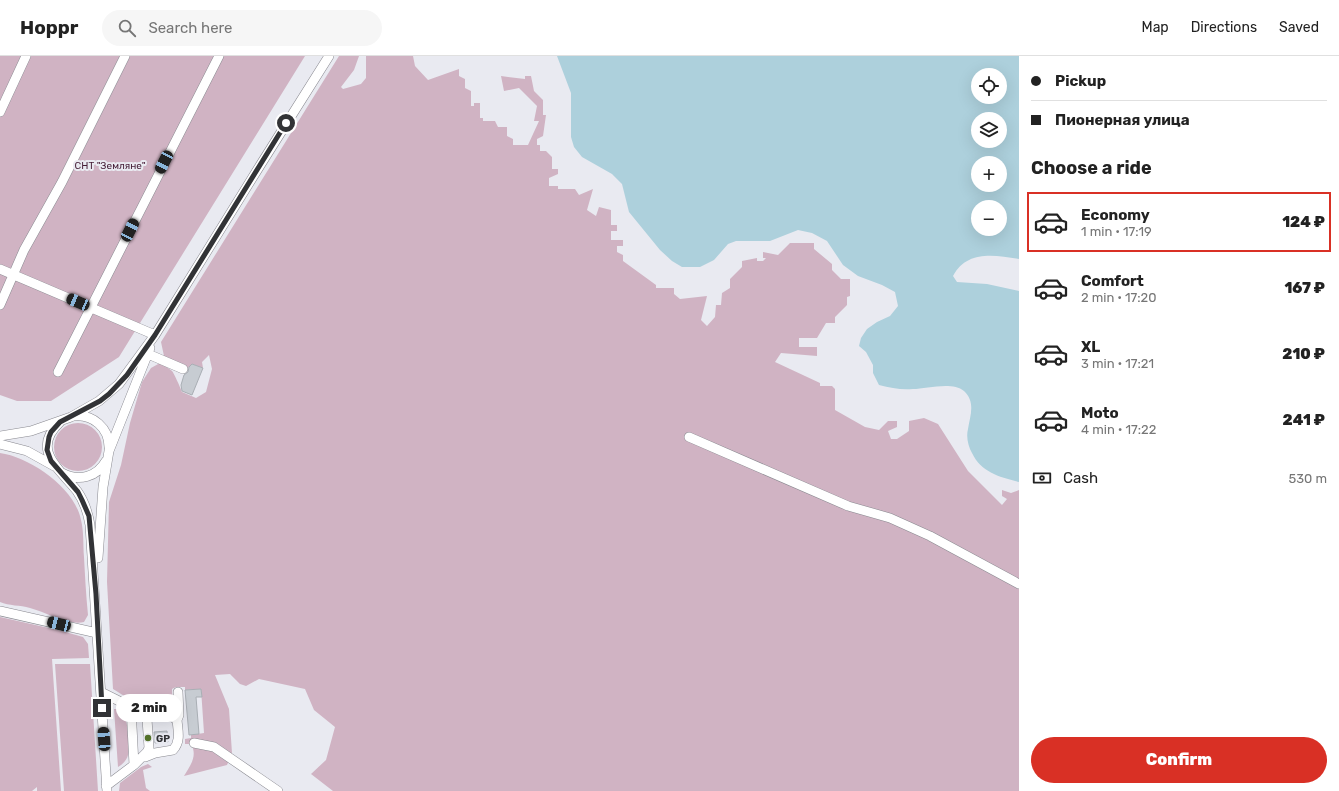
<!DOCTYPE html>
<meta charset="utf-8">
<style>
body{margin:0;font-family:Rubik,sans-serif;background:#f6f6f6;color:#222;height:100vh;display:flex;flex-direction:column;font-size:15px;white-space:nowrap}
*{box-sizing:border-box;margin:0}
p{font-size:13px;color:#767676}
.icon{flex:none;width:22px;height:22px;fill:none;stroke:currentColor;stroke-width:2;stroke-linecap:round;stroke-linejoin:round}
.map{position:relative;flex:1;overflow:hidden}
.details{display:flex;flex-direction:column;background:#fff;width:320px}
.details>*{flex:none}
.guide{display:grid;align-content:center;height:88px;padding:0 12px;background:#fff}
.tools{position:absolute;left:971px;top:12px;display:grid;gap:8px}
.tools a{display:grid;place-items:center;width:36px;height:36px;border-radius:50%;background:#fff;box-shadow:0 4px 16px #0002;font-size:20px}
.end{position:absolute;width:18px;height:18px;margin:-9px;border:5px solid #323336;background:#fff;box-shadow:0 0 0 2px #fff}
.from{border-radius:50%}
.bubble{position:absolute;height:28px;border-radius:14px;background:#fff;box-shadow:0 4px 16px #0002;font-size:13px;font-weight:800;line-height:28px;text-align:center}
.car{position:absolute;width:12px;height:24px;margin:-12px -6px;border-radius:5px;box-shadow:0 0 3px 1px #0007;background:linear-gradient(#222 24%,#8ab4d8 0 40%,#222 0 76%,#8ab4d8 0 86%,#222 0)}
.guide b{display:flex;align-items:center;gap:14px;height:38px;font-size:15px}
.guide b+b{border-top:1px solid #e0e0e0}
.guide i{width:10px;height:10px;background:#222}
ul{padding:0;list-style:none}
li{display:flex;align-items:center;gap:12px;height:60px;margin:0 8px 6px;padding:0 4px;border:2px solid transparent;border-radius:0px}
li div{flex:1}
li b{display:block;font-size:15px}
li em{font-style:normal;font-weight:800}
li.active{border-color:#d93025}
li>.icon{width:36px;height:36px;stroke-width:1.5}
h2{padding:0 12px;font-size:18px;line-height:48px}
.pay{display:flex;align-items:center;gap:10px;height:44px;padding:0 12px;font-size:15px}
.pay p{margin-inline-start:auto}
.action{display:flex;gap:8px;margin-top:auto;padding:8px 12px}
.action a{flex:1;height:46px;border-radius:24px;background:#d93025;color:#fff;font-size:16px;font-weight:800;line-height:46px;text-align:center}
header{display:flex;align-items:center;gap:24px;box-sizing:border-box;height:56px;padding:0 20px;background:#fff;border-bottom:1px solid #e0e0e0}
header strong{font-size:19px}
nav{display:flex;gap:22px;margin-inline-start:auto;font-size:14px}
.search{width:280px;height:36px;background:#f6f6f6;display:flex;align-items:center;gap:10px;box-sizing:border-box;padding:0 14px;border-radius:22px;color:#767676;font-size:15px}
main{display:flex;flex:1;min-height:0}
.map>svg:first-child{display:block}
.green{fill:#d0b3c3}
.water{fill:#add0dc;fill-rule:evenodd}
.building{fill:#c7ccd2;stroke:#a9aeb4}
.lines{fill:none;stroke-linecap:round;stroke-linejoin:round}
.minor-casing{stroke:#898990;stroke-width:10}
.minor{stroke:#fff;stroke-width:9}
.route{stroke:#323336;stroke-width:5}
.poi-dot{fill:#54732a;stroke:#e9eaf1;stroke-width:1.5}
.labels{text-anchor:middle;stroke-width:4;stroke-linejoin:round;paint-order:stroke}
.park-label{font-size:10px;fill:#451d36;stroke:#e9eaf1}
.poi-label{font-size:10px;font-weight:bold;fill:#323336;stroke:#e9eaf1;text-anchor:start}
</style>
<header>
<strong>Hoppr</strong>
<div class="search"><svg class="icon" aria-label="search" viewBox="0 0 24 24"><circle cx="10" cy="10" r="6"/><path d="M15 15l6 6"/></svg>Search here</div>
<nav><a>Map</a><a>Directions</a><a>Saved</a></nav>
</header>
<main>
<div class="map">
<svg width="1019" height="735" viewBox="0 0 1019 735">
<rect width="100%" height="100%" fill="#e9eaf1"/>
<path class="green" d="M0,0h305l-186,301 -68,44h-34l-17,-6z
M339,0h20l-5,14 -13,17 2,2 18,-5 5,-6v-22h47l2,10 13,14 31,-11v7l6,3v9l6,3v15h3v-3h6v15h3v3h12l3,6h9v9l6,3v6h15l11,-24h-5l3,-15 -18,-18 -15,3 -3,-15 24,3v-3h6l3,15 9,9v15h3l-3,21 -6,3v6h3v6h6l6,6v12h6v5l-9,4v8h9v3h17l4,6 14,-6 -6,21 9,6 3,-9 12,3v15h6v6h-6v9h12v6h-6v6l6,3v6l33,24v3h18v6l6,5 27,-3 -6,24 6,6 8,-9 1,-12h5l1,-12 8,-5v-9l12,-12v-6l15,-3v3h6l3,-3h-3v-6l15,3 12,-12h24v6l18,15v6l9,9h9v17l-3,1v8l-12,12v6h-9l-9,15h-18v9h18v9l-36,-3 -6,9 45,21v3h12l3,3v21l30,17 14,3 9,-9h9v6l-9,4 3,8h6l12,-8v-10l15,-3 14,6 30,47 34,34 5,-6 -5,-3v-6l9,3 8,-3v301h-686l-22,-17 15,-14 9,-33 -21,-17 -9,-21 -46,-10 -13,7 -6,-2 -10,-10 -15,1 14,34 3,44 -5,12 -43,11c6,-10 14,-20 7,-32h-6v-5l6,-1v-3l13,-2 -3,-44 -16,1v-3h-9l-4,2 1,22c-17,3 -46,-13 -60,-22l-6,-107 2,-80 12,-37 9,-42 12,-41 9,-14 9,-5c4,3 9,5 12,8 2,2 9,18 10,21l14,6 10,-6 6,-23 -3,-14 -7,7 1,6 -11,-4 -5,5 -23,-13 -3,-14z
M54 391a24 24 0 1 1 48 0a24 24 0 1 1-48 0Z
M0,397c30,4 75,35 81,67 3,12 2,25 3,37 1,19 2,38 4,58l-4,7c-15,4 -38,-10 -54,-14 -10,-3 -21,-2 -30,-6z
M0,561l62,14 21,6 5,7 1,14 -37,1 9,132h-24v-4l-5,4h-32z
M55,608h35l8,127h-34z
M114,653h6c8,8 11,36 8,46 -1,5 -5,9 -10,12z
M148,708l4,3 -9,3 3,18 4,3h-31l1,-8 21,-16z"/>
<path class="water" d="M557,0h462v203c-25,-4 -52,-9 -66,17l4,6 30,2 32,7v191c-20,-5 -38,-10 -47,-29 -4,-7 -6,-16 -4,-24 2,-13 8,-27 -4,-38 -12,-10 -38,-2 -51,-2 -12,1 -22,-1 -34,-4l-6,-12v-8l-7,-13 -7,-6 2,-8 6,-9 10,-7 13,-6 8,-10 -3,-14 -13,-7 -24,-9 -15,-11 -16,-24 -15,-8 -14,-3 -28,11h-34l-8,3 -14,16 -14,7h-18l-10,-6 -12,-11 -31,-38 -7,-28 -10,-10 -30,-17 -8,-10 -3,-10v-44zM978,19h22v22h-22zM978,63h22v22h-22zM978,107h22v22h-22zM978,151h22v22h-22z"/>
<path class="building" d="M192,308l11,4 -11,27 -10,-4 -1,-6 3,-10 4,-3 1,-5z
M201,633l1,8h-6l3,37 -10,1 -4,-45z
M167,675l1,11 -13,1 -1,-11z"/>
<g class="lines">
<g class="minor-casing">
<path id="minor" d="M0,56l26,-56
M0,213l155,66
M0,249l24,-55 38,-68 63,-126
M148,298l35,15
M58,316l161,-316
M74,360c19,-2 35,12 35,31
M60,366c-30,28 0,47 17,69 8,11 11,22 13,34l17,266
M0,380l31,-5 40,-14 28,-16 20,-17 36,-49 106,-171 68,-108
M689,381l159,69 42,12 40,18 89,48
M0,388l27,7 27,15
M62,417c17,9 35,4 44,-12
M98,502l5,-71 6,-36 41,-103
M0,555l97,22
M101,636l42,21 4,6 2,29 -2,4 -13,13 -28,21
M131,651l3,58
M143,657l29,4 5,3c1,11 4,21 -4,30l-18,3 -10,4
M177,664l2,-5 -1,-23
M194,687l20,4 64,44"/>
</g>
<use href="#minor" class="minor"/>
</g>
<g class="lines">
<path class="route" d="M102,652l-6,-114 -7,-78 -7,-16 -4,-8 -27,-31 -4,-11 2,-13 2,-5 9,-10 40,-21 9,-7 18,-19 28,-40 131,-212"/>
</g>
<circle class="poi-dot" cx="148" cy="682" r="4"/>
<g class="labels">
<g class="park-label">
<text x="110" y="113">СНТ "Земляне"</text>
</g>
<g class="poi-label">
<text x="156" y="686">GP</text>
</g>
</g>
</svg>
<div class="tools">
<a><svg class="icon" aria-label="locate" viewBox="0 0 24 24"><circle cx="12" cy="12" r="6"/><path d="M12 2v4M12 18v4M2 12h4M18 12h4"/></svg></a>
<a><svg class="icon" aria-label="layers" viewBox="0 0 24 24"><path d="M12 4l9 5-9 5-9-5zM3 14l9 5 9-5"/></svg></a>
<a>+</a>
<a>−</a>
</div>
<i class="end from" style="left:286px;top:67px"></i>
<i class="end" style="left:102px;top:652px"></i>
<div class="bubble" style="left:116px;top:638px;width:66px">2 min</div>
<i class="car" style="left:164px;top:106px;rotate:207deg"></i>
<i class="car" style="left:130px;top:174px;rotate:27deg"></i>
<i class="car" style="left:78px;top:246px;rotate:293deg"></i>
<i class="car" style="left:59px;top:568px;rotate:284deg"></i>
<i class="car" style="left:104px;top:683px;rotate:356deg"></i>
</div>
<section class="details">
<div class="guide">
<b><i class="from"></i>Pickup</b>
<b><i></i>Пионерная улица</b>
</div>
<h2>Choose a ride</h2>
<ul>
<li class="active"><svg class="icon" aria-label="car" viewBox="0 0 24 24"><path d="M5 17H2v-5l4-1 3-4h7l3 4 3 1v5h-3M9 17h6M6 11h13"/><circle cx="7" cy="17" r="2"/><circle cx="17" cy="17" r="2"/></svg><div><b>Economy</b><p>1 min · 17:19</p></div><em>124 ₽</em></li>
<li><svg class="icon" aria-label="car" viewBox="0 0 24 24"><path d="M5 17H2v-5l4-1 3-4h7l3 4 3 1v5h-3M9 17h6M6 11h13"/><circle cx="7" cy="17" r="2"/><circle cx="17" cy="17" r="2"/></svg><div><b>Comfort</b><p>2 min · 17:20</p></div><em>167 ₽</em></li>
<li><svg class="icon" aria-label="car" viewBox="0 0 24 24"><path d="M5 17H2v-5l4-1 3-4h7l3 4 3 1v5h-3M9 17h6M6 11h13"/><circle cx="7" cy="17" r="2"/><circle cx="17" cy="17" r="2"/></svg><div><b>XL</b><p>3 min · 17:21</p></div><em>210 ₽</em></li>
<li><svg class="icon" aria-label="car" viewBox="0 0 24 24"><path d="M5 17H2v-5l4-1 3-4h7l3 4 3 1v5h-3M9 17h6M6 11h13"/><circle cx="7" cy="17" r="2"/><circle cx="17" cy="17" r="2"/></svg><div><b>Moto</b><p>4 min · 17:22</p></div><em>241 ₽</em></li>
</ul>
<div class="pay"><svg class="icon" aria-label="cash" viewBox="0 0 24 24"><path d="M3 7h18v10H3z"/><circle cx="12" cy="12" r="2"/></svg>Cash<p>530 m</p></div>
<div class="action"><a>Confirm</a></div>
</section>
</main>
